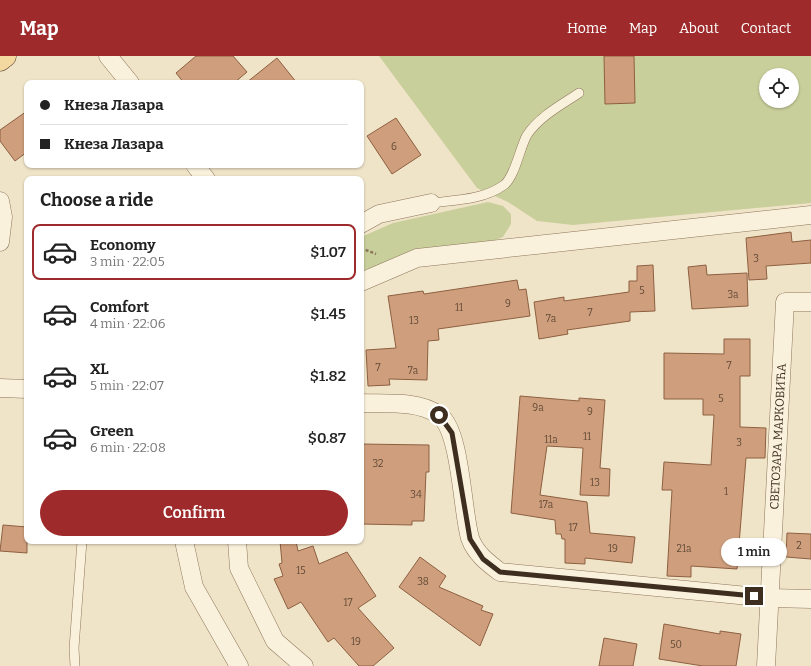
<!DOCTYPE html>
<meta charset="utf-8">
<style>
body{margin:0;font-family:Bitter,serif;background:#f6f6f6;color:#222;height:100vh;display:flex;flex-direction:column;font-size:15px;white-space:nowrap}
*{box-sizing:border-box;margin:0}
p{font-size:13px;color:#767676}
.icon{flex:none;width:22px;height:22px;fill:none;stroke:currentColor;stroke-width:2;stroke-linecap:round;stroke-linejoin:round}
.map{position:relative;flex:1;overflow:hidden}
.side{position:absolute;left:24px;top:120px;width:340px;height:368px;display:flex;flex-direction:column;background:#fff;border-radius:8px;box-shadow:0 1px 3px #0004}
.side>*{flex:none}
.banner{position:absolute;left:24px;top:24px;width:340px;height:88px;border-radius:8px;box-shadow:0 1px 3px #0004;display:grid;align-content:center;height:88px;padding:0 16px;background:#fff}
.fabs{position:absolute;left:759px;top:12px;display:grid;gap:8px}
.fabs a{display:grid;place-items:center;width:40px;height:40px;border-radius:50%;background:#fff;box-shadow:0 1px 3px #0004;font-size:20px}
.end{position:absolute;width:18px;height:18px;margin:-9px;border:5px solid #3d2e20;background:#fff;box-shadow:0 0 0 2px #fff}
.from{border-radius:50%}
.bubble{position:absolute;height:28px;border-radius:14px;background:#fff;box-shadow:0 1px 3px #0004;font-size:13px;font-weight:600;line-height:28px;text-align:center}
.banner b{display:flex;align-items:center;gap:14px;height:38px;font-size:15px}
.banner b+b{border-top:1px solid #e0e0e0}
.banner i{width:10px;height:10px;background:#222}
ul{padding:0;list-style:none}
li{display:flex;align-items:center;gap:12px;height:56px;margin:0 8px 6px;padding:0 8px;border:2px solid transparent;border-radius:8px}
li div{flex:1}
li b{display:block;font-size:15px}
li em{font-style:normal;font-weight:600}
li.active{border-color:#9e2a2b}
li>.icon{width:36px;height:36px;stroke-width:1.5}
h2{padding:0 16px;font-size:18px;line-height:48px}
.cta{display:flex;gap:8px;margin-top:auto;padding:8px 16px}
.cta a{flex:1;height:46px;border-radius:24px;background:#9e2a2b;color:#fff;font-size:16px;font-weight:600;line-height:46px;text-align:center}
header{display:flex;align-items:center;gap:24px;box-sizing:border-box;height:56px;padding:0 20px;background:#9e2a2b;color:#fff}
header strong{font-size:19px}
nav{display:flex;gap:22px;margin-inline-start:auto;font-size:14px}
.map>svg:first-child{display:block}
.green{fill:#c9cf9b;fill-rule:evenodd}
.building{fill:#cf9f7d;stroke:#8d5f41}
.lines{fill:none;stroke-linecap:round;stroke-linejoin:round}
.lane-casing{stroke:#8d765c;stroke-width:10}
.street-casing{stroke:#8d765c;stroke-width:19}
.primary-casing{stroke:#5b4430;stroke-width:23}
.path{stroke:#8d765c;stroke-width:2.5;stroke-dasharray:3 2;stroke-linecap:butt}
.lane{stroke:#faf1dc;stroke-width:9}
.street{stroke:#faf1dc;stroke-width:18}
.primary{stroke:#f3d9a0;stroke-width:22}
.route{stroke:#3d2e20;stroke-width:5}
.labels{text-anchor:middle;stroke-width:3.5;stroke-linejoin:round;paint-order:stroke}
.number-label{font-size:10px;fill:#624a37}
.street-label{font-size:12px;fill:#3d2e20;stroke:#f7eed8}
</style>
<header>
<strong>Map</strong>
<nav><a>Home</a><a>Map</a><a>About</a><a>Contact</a></nav>
</header>
<div class="map">
<svg width="811" height="610" viewBox="0 0 811 610">
<rect width="100%" height="100%" fill="#f0e4c8"/>
<path class="green" d="M379,0h432v147l-238,22 -36,-4 -29,-19 -31,-14zM766,19h26v26h-26z
M488,146l15,4 8,8v10l-8,13 -15,6 -73,10 -54,18v-34l32,-14z"/>
<path class="building" d="M196,0h37l14,16 -13,11h-50l-8,-10z
M604,0h30l1,47 -30,1z
M277,2l20,25h-51z
M27,55v41l-12,9 -15,-20v-11z
M396,62l25,37 -29,19 -25,-38z
M791,176l1,10 19,-2v23l-45,3 1,13 -18,1 -3,-42z
M653,209l2,46 -25,1v9l-63,9 1,4 -29,5 -5,-37 30,-5v4l65,-9v-11h8v-15z
M706,209l1,10 40,-2 1,33 -56,3 -4,-42z
M517,224l2,10 7,-1 4,27 -92,13 1,11 -11,1 -1,39 -38,-1 1,6 -22,1 -2,-36 30,-2 -8,-52 35,-5 1,3z
M724,283h26v37h-10v51l26,1 -1,30h-19l-9,111 -46,-3v11l-24,-1 5,-86h-10l2,-28 47,3 3,-50h-11v-16h-39v-46l60,1z
M520,340l59,5v-3l26,2 -5,68 10,1 -1,27 -29,-1 3,-47 -36,-2 -7,49 47,7 3,31 45,4 -3,26 -47,-5v6l-20,-1v-24h-3l-1,-5h-5l-1,-14 -44,-7z
M361,388l68,1v27h-3l-2,49h-12v4l-51,-1z
M3,469l24,2v26l-27,-2z
M787,477l24,1v25l-25,-2z
M280,485h16l2,10 15,-5 6,18 28,-12 29,44 -18,12 36,40 -21,18h-14l-25,-28 -6,4 -27,-40 -13,7 -14,-30 9,-3 -4,-12 3,-1z
M420,501l26,19 -7,11 44,19 -2,4 12,4 -13,32 -81,-59z
M664,568l56,10v-3l21,3 -5,32h-33l-44,-7z
M604,582l33,6 -4,22h-34z"/>
<g class="lines">
<g class="lane-casing">
<path id="lane" d="M431,147c25,-3 52,-3 73,-18 11,-8 16,-38 23,-50 13,-19 34,-30 52,-42
M75,610l-1,-18 8,-107"/>
</g>
<g class="street-casing">
<g id="street">
<path d="M108,0l22,27"/>
<path d="M195,109l11,14"/>
<path d="M0,145l3,16 -3,25"/>
<path d="M361,168l18,-10 52,-11"/>
<path d="M361,226l56,-24 394,-43"/>
<path d="M0,332l27,1"/>
<path d="M361,347c25,1 56,-3 78,12 22,15 23,96 31,123 5,15 18,25 30,34l270,26 41,1"/>
<path d="M184,485l10,46 45,79"/>
<path d="M237,485l2,27 36,73 29,25"/>
<path id="s1" d="M766,610l19,-364h26"/>
</g>
</g>
<g class="primary-casing">
<path id="primary" d="M0,4l5,-4"/>
</g>
<path class="path" d="M361,192l15,6"/>
<use href="#lane" class="lane"/>
<use href="#street" class="street"/>
<use href="#primary" class="primary"/>
</g>
<g class="lines">
<path class="route" d="M439,359l13,18 18,106 13,20 17,13 254,24"/>
</g>
<g class="labels">
<g class="number-label">
<text x="394" y="94">6</text>
<text x="756" y="206">3</text>
<text x="642" y="238">5</text>
<text x="733" y="242">3a</text>
<text x="508" y="251">9</text>
<text x="459" y="255">11</text>
<text x="590" y="260">7</text>
<text x="551" y="266">7a</text>
<text x="414" y="268">13</text>
<text x="729" y="313">7</text>
<text x="378" y="315">7</text>
<text x="413" y="318">7a</text>
<text x="721" y="346">5</text>
<text x="538" y="355">9a</text>
<text x="590" y="359">9</text>
<text x="587" y="384">11</text>
<text x="551" y="387">11a</text>
<text x="739" y="390">3</text>
<text x="378" y="411">32</text>
<text x="595" y="430">13</text>
<text x="726" y="439">1</text>
<text x="416" y="442">34</text>
<text x="546" y="452">17a</text>
<text x="573" y="475">17</text>
<text x="799" y="493">2</text>
<text x="613" y="496">19</text>
<text x="684" y="496">21a</text>
<text x="301" y="518">15</text>
<text x="423" y="529">38</text>
<text x="348" y="550">17</text>
<text x="356" y="589">19</text>
<text x="676" y="592">50</text>
</g>
<g class="street-label">
<text dy="4" stroke="none"><textPath href="#s1" startOffset="230">СВЕТОЗАРА МАРКОВИЋА</textPath></text>
</g>
</g>
</svg>
<div class="fabs">
<a><svg class="icon" aria-label="locate" viewBox="0 0 24 24"><circle cx="12" cy="12" r="6"/><path d="M12 2v4M12 18v4M2 12h4M18 12h4"/></svg></a>
</div>
<i class="end from" style="left:439px;top:359px"></i>
<i class="end" style="left:754px;top:540px"></i>
<div class="bubble" style="left:721px;top:482px;width:66px">1 min</div>
<div class="banner">
<b><i class="from"></i>Кнеза Лазара</b>
<b><i></i>Кнеза Лазара</b>
</div>
<section class="side">
<h2>Choose a ride</h2>
<ul>
<li class="active"><svg class="icon" aria-label="car" viewBox="0 0 24 24"><path d="M5 17H2v-5l4-1 3-4h7l3 4 3 1v5h-3M9 17h6M6 11h13"/><circle cx="7" cy="17" r="2"/><circle cx="17" cy="17" r="2"/></svg><div><b>Economy</b><p>3 min · 22:05</p></div><em>$1.07</em></li>
<li><svg class="icon" aria-label="car" viewBox="0 0 24 24"><path d="M5 17H2v-5l4-1 3-4h7l3 4 3 1v5h-3M9 17h6M6 11h13"/><circle cx="7" cy="17" r="2"/><circle cx="17" cy="17" r="2"/></svg><div><b>Comfort</b><p>4 min · 22:06</p></div><em>$1.45</em></li>
<li><svg class="icon" aria-label="car" viewBox="0 0 24 24"><path d="M5 17H2v-5l4-1 3-4h7l3 4 3 1v5h-3M9 17h6M6 11h13"/><circle cx="7" cy="17" r="2"/><circle cx="17" cy="17" r="2"/></svg><div><b>XL</b><p>5 min · 22:07</p></div><em>$1.82</em></li>
<li><svg class="icon" aria-label="car" viewBox="0 0 24 24"><path d="M5 17H2v-5l4-1 3-4h7l3 4 3 1v5h-3M9 17h6M6 11h13"/><circle cx="7" cy="17" r="2"/><circle cx="17" cy="17" r="2"/></svg><div><b>Green</b><p>6 min · 22:08</p></div><em>$0.87</em></li>
</ul>
<div class="cta"><a>Confirm</a></div>
</section>
</div>
